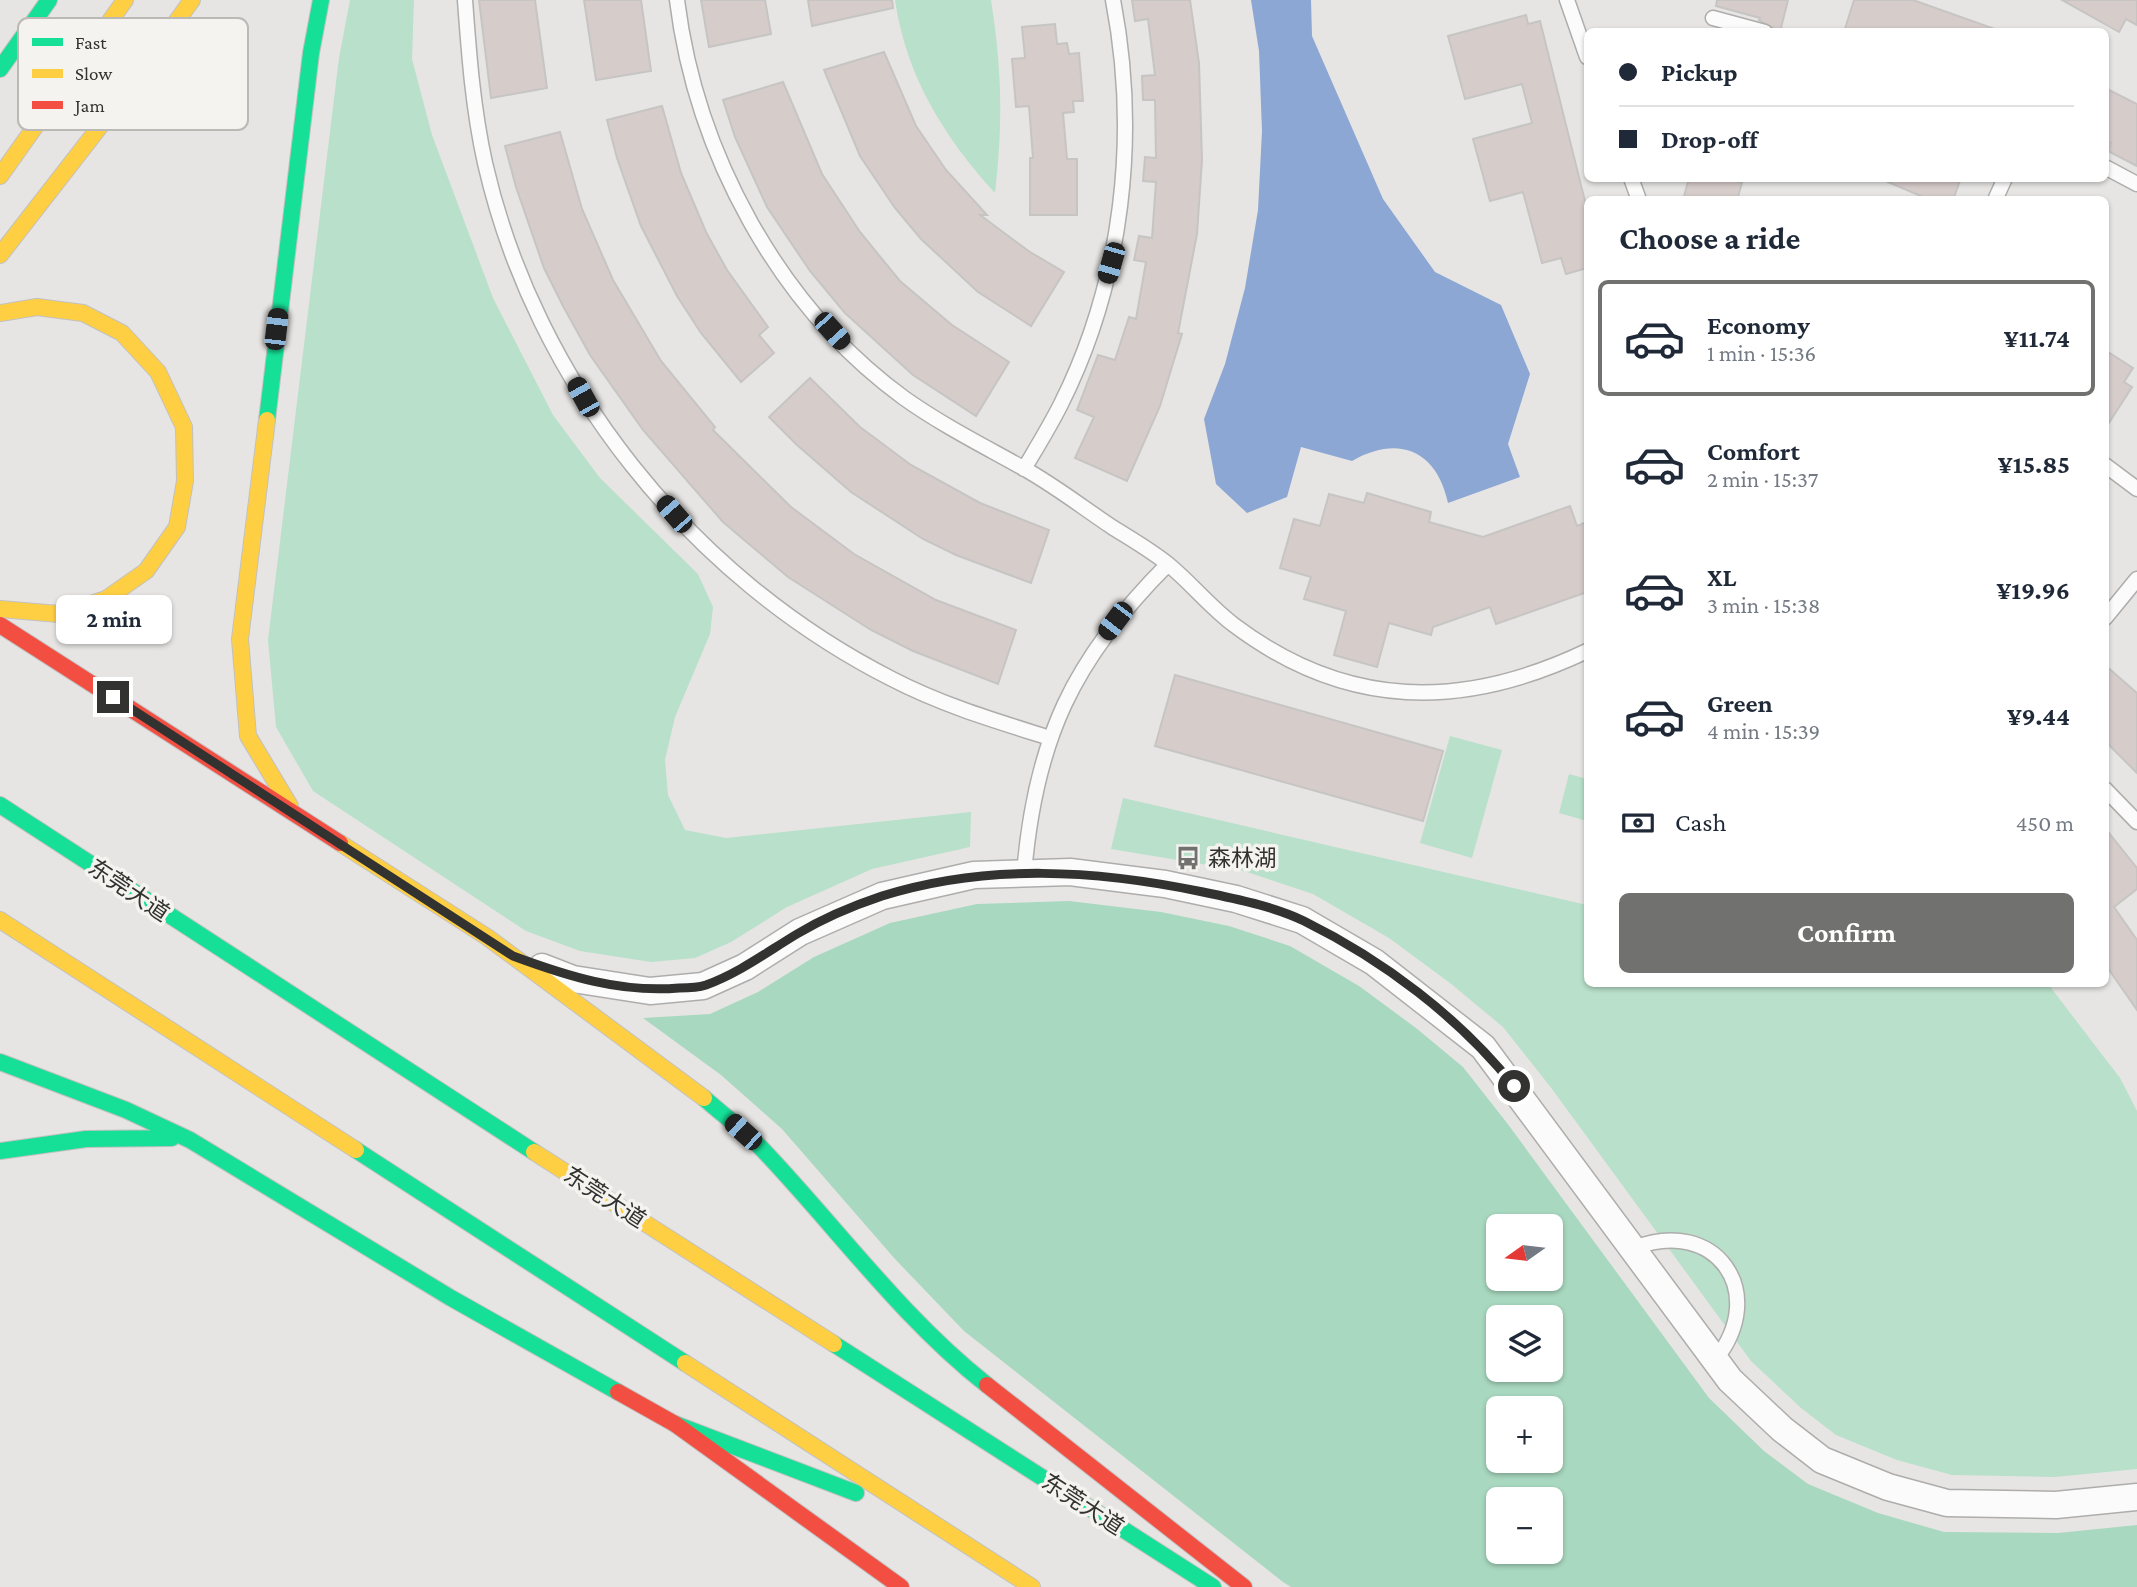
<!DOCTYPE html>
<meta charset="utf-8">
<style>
body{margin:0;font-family:"Crimson Pro","Noto Sans SC",serif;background:#f6f6f7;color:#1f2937;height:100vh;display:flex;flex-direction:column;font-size:26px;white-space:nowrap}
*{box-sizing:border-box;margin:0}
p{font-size:23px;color:#747a83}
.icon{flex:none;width:38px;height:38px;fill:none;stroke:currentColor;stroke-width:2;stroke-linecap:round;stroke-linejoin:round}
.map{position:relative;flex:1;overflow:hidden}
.sheet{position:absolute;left:1584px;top:196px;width:525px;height:791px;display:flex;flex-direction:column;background:#fff;border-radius:10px;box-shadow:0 2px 5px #0004}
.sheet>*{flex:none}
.banner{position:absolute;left:1584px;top:28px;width:525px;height:154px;border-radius:10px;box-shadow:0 2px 5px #0004;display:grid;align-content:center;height:154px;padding:0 35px;background:#fff}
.needle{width:46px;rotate:256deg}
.tools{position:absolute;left:1486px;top:1214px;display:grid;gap:14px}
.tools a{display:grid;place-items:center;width:77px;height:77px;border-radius:10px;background:#fff;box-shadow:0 2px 5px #0004;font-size:35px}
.end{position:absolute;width:32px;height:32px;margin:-16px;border:9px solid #323231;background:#fff;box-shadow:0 0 0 4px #fff}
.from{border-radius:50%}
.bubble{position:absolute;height:49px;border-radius:10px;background:#fff;box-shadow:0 2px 5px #0004;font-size:23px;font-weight:700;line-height:49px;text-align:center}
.car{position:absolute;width:21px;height:42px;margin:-21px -10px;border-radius:9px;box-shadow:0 0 5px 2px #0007;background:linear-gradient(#222 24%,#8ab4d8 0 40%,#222 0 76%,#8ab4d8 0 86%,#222 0)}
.banner b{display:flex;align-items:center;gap:24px;height:66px;font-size:26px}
.banner b+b{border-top:2px solid #e0e1e3}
.banner i{width:18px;height:18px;background:#1f2937}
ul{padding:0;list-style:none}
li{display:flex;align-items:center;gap:21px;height:116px;margin:0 14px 10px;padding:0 21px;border:4px solid transparent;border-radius:10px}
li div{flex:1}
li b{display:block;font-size:26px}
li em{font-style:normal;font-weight:700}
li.on{border-color:#71716f}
li>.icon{width:63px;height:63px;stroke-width:1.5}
h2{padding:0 35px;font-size:32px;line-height:84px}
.pay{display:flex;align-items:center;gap:18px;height:77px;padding:0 35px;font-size:26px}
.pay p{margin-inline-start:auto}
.cta{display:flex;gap:14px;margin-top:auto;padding:14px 35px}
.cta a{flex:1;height:80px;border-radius:10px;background:#71716f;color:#fff;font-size:28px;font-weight:700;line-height:80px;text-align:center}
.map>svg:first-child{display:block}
.green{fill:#b8e0ca}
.forest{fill:#a8d8bf;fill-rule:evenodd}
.water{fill:#8ca7d3}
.building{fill:#d6ccca;stroke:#c6c5c4;stroke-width:2}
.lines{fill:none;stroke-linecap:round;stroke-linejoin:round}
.lane-casing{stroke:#aeadac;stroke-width:17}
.street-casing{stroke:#aeadac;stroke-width:29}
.fast-casing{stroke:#c2c1c0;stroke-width:18}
.slow-casing{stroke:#c2c1c0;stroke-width:18}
.jam-casing{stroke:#c2c1c0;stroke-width:18}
.lane{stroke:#fbfbfb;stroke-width:14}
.street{stroke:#fbfbfb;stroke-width:26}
.fast{stroke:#16e098;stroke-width:16}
.slow{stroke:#ffcf43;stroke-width:16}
.jam{stroke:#f24e42;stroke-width:16}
.route{stroke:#323231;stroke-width:9}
.labels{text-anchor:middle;stroke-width:7;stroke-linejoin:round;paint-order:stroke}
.poi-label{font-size:23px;fill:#323231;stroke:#f4f3ef;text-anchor:start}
.street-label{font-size:23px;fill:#323231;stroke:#f4f3ef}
.key{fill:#f4f3ef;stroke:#bab9b6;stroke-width:2}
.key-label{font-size:19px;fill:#323231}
</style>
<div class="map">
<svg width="2137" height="1587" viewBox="0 0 2137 1587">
<rect width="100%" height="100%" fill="#e6e5e3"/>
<path class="green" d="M350,0h64l-2,59 20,76 61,163 60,117 47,63 98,96 15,33 -3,27 -35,83 -10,43 3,35 17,35 41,8 245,-26 -1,35 -98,22 -85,38 -56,35 -36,16 -44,4 -71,-11 -54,-20 -213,-140 -37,-64 -8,-87 71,-582z
M895,0h96c11,70 12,122 4,193 -51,-56 -89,-117 -100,-193z
M1450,736l52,14 -30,108 -52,-15z
M1569,774l18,5v42l-28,-8z
M1123,798l464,107v79h461l72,94 17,33v358l-82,8 -103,-2 -55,-15 -61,-25 -35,-27 -50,-47 -199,-272 -49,-62 -53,-44 -61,-45 -76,-44 -69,-23 -133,-22z"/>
<path class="forest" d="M1069,901l92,11 68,14 61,20 69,40 57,42 47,39 44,56 202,275 55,53 44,33 70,29 66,19 114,1 79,-8v62h-846l-8,-5 -319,-251 -69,-72 -113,-130 -61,-54 -78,-57 67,-4 48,-22 56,-35 76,-34 87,-19zM1498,1227h52v52h-52zM1498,1318h52v52h-52zM1498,1409h52v52h-52zM1498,1500h52v52h-52z"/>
<path class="water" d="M1251,0h60l1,36 71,163 52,73 66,33 29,69 -22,70 12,33 -72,26c-11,-52 -49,-69 -96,-42l-51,-14 -14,50 -40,16 -31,-29 -12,-65 21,-55 20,-76 13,-78 4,-79 -3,-80z"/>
<path class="building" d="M479,0h56l12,88 -56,10z
M584,0h57l10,71 -55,9z
M701,0h64l6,34 -62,13z
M808,0h84l1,8 -81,18z
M1132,0h58l9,63 3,97 -5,74 -19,99 4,1 -22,72 -33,75 -52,-23 19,-41 -17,-7 21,-55 17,5 14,-43 7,2 10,-57 -12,-2 5,-24 13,2 4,-56 -13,-1 2,-24 11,1 -1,-58h-12l-1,-24 13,-1 -7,-56 -13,2z
M1717,0h71l-8,32 -21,-12 1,-2 -44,-12z
M1854,0h59l82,29 -1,3h-150z
M2062,0h75v25l-11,-6 -7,13z
M1526,15l2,9 12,-3 47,188v59l-21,6 -5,-16 -19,5 -19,-71 -33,9 -17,-62 59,-16 -10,-39 -57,15 -17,-63z
M1055,24l2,20 10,-1 2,11 10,-1 4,48h-10l1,11 -11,1 4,46h10v56h-47v-57h3l-4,-52 -13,1 -4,-48 13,-1 -3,-31z
M884,52l32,74 30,44 41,45h-7l50,37 34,20 -33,54 -53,-34 -57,-53 -26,-31 -35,-52 -36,-86z
M783,82l39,92 38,58 40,49 52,44 57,37 -33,54 -63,-41 -68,-62 -35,-42 -43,-64 -32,-70 -12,-37z
M2105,88l32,16v62l-29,-15 3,-8 -6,-3z
M662,106l19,67 25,59 21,38 41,57 -9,8 15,18 -33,29 -40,-49 -24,-37 -36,-70 -24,-68 -10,-38z
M560,132l22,77 31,71 48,81 54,66 -2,3 78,77 63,47 82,46 80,30 -18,54 -85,-33 -42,-21 -83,-53 -65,-55 -80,-92 -53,-75 -27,-49 -19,-38 -28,-81 -11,-41z
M1689,178h36l17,5 -5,17h-54z
M1961,178l-8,22h-23l-49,-21z
M2105,350l28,18 -9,14 8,5 -27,42z
M810,378l50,49 51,38 69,38 69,27 -18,53 -75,-28 -33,-16 -72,-47 -54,-47 -28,-28z
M1367,493l64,19 -2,10 54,15 87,-31 7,20 10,-4v70l-91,32 -6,-17 -57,20 -2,8 -42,-12 -12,44 -43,-12 12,-44 -42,-12 7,-22 -31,-9 14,-49 26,7 9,-32 35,9z
M2105,665l32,28v80l-32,-32z
M1175,675l268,76 -20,70 -268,-75z
M2105,828l32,40v21l-23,18 23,33v70l-32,-46z"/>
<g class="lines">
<g class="lane-casing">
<path id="lane" d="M465,0c4,55 8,109 20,163 50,220 206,414 407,516 50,26 104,42 158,59
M677,0c19,153 101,306 227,398 38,27 78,47 119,70 31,17 59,39 89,59 19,12 40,24 57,38 23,19 41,42 65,60 113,85 229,85 353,26
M1567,0l20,57
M1713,18l52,14
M2105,167l32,17
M1631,178l8,22
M1995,200l10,-22
M2105,465l32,24
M1024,469c13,-22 26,-43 37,-65 62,-124 78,-269 52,-404
M2105,618l32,-39
M2105,789l32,33
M1024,874c11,-134 49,-215 144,-310
M1634,1248c81,-32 136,44 81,112"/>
</g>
<g class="street-casing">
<path id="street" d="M542,967l31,12 77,12 53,-5 42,-19 55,-35 82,-36 92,-21 96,-3 95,12 71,15 66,21 72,42 109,85 247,333 52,49 40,31 66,27 59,16 109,2 81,-8"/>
</g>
<g class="fast-casing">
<path id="fast" d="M0,69l49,-69
M267,420l44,-367 10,-53
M0,805l534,347
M0,1062l126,48 64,30 261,158 167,94
M704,1098c19,17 41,33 59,52 75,79 138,167 224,235
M356,1150l329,213
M0,1151l86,-12 86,-1
M834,1344l379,243
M675,1424l181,69"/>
</g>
<g class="slow-casing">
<path id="slow" d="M0,176l125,-176
M0,255l112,-144 80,-111
M0,313l37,-6 46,6 39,20 36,39 26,55 1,54 -8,46 -31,44 -40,28 -47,15 -59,-5
M267,420l-27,219 8,97 42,70
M340,843l147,94 217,161
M0,920l356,230
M534,1152l300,192
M685,1363l347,224"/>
</g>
<g class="jam-casing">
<path id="jam" d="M0,625l340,218
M987,1385l257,202
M618,1392l57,32 226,163"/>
</g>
<use href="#lane" class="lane"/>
<use href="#street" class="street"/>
<use href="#fast" class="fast"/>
<use href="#slow" class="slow"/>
<use href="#jam" class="jam"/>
</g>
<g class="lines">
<path class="route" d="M113,697l400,259c54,20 107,37 166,32 8,0 18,0 27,-3 33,-12 61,-33 91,-51 25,-15 58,-29 85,-38 105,-33 215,-26 321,-4 33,7 70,14 101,29 79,39 155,96 210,165"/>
</g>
<defs>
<g id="bus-bare" transform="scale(1.89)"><path d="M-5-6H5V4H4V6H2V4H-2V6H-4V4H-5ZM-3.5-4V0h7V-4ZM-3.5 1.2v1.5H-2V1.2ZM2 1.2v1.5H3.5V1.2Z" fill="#71716f" stroke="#f4f3ef" stroke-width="2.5" paint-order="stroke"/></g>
</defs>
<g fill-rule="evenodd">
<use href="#bus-bare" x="1188" y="858"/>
</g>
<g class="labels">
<g class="poi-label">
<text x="1208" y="866">森林湖</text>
</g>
<g class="street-label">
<text transform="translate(129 890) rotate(34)" y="8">东莞大道</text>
<text transform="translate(605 1197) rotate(33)" y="8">东莞大道</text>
<text transform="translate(1083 1504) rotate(33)" y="8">东莞大道</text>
</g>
</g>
<rect x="18" y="18" width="230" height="112" rx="10" class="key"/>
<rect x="32" y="38" width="31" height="8" fill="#16e098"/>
<rect x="32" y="69" width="31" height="9" fill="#ffcf43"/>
<rect x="32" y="101" width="31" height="8" fill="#f24e42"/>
<g class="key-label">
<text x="75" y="49">Fast</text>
<text x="75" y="80">Slow</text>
<text x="75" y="112">Jam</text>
</g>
</svg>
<div class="tools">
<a><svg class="needle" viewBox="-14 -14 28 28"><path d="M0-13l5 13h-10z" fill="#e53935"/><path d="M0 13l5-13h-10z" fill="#747a83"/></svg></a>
<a><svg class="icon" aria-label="layers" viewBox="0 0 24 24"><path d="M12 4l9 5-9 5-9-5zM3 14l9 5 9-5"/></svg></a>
<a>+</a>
<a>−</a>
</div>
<i class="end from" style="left:1514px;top:1086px"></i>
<i class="end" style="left:113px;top:697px"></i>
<div class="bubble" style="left:56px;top:595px;width:116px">2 min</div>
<i class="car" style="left:1111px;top:263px;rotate:196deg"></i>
<i class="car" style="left:276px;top:329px;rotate:7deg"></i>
<i class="car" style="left:832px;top:331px;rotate:138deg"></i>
<i class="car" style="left:583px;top:397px;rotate:331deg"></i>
<i class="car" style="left:674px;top:514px;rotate:319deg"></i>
<i class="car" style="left:1115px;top:621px;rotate:217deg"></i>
<i class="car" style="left:743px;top:1132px;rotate:312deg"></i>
<div class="banner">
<b><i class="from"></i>Pickup</b>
<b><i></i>Drop-off</b>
</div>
<section class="sheet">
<h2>Choose a ride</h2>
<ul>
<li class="on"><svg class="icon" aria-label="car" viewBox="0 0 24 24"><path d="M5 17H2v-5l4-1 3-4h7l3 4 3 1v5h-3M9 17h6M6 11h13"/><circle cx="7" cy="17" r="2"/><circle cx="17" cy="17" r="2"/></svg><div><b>Economy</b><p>1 min · 15:36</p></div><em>¥11.74</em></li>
<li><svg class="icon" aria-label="car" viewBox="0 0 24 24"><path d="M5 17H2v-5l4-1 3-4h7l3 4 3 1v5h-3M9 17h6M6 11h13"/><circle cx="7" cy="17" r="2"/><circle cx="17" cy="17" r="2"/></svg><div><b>Comfort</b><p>2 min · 15:37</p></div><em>¥15.85</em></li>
<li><svg class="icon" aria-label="car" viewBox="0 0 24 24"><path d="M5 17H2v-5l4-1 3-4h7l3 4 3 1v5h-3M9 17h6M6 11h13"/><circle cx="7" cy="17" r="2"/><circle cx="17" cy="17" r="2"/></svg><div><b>XL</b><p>3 min · 15:38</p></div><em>¥19.96</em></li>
<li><svg class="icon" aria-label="car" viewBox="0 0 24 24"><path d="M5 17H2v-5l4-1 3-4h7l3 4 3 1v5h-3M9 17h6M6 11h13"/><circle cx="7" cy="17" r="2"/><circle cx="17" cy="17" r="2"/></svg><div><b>Green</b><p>4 min · 15:39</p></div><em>¥9.44</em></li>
</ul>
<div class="pay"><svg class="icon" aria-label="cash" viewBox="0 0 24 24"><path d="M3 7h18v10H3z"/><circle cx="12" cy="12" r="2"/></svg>Cash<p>450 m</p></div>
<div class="cta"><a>Confirm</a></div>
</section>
</div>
